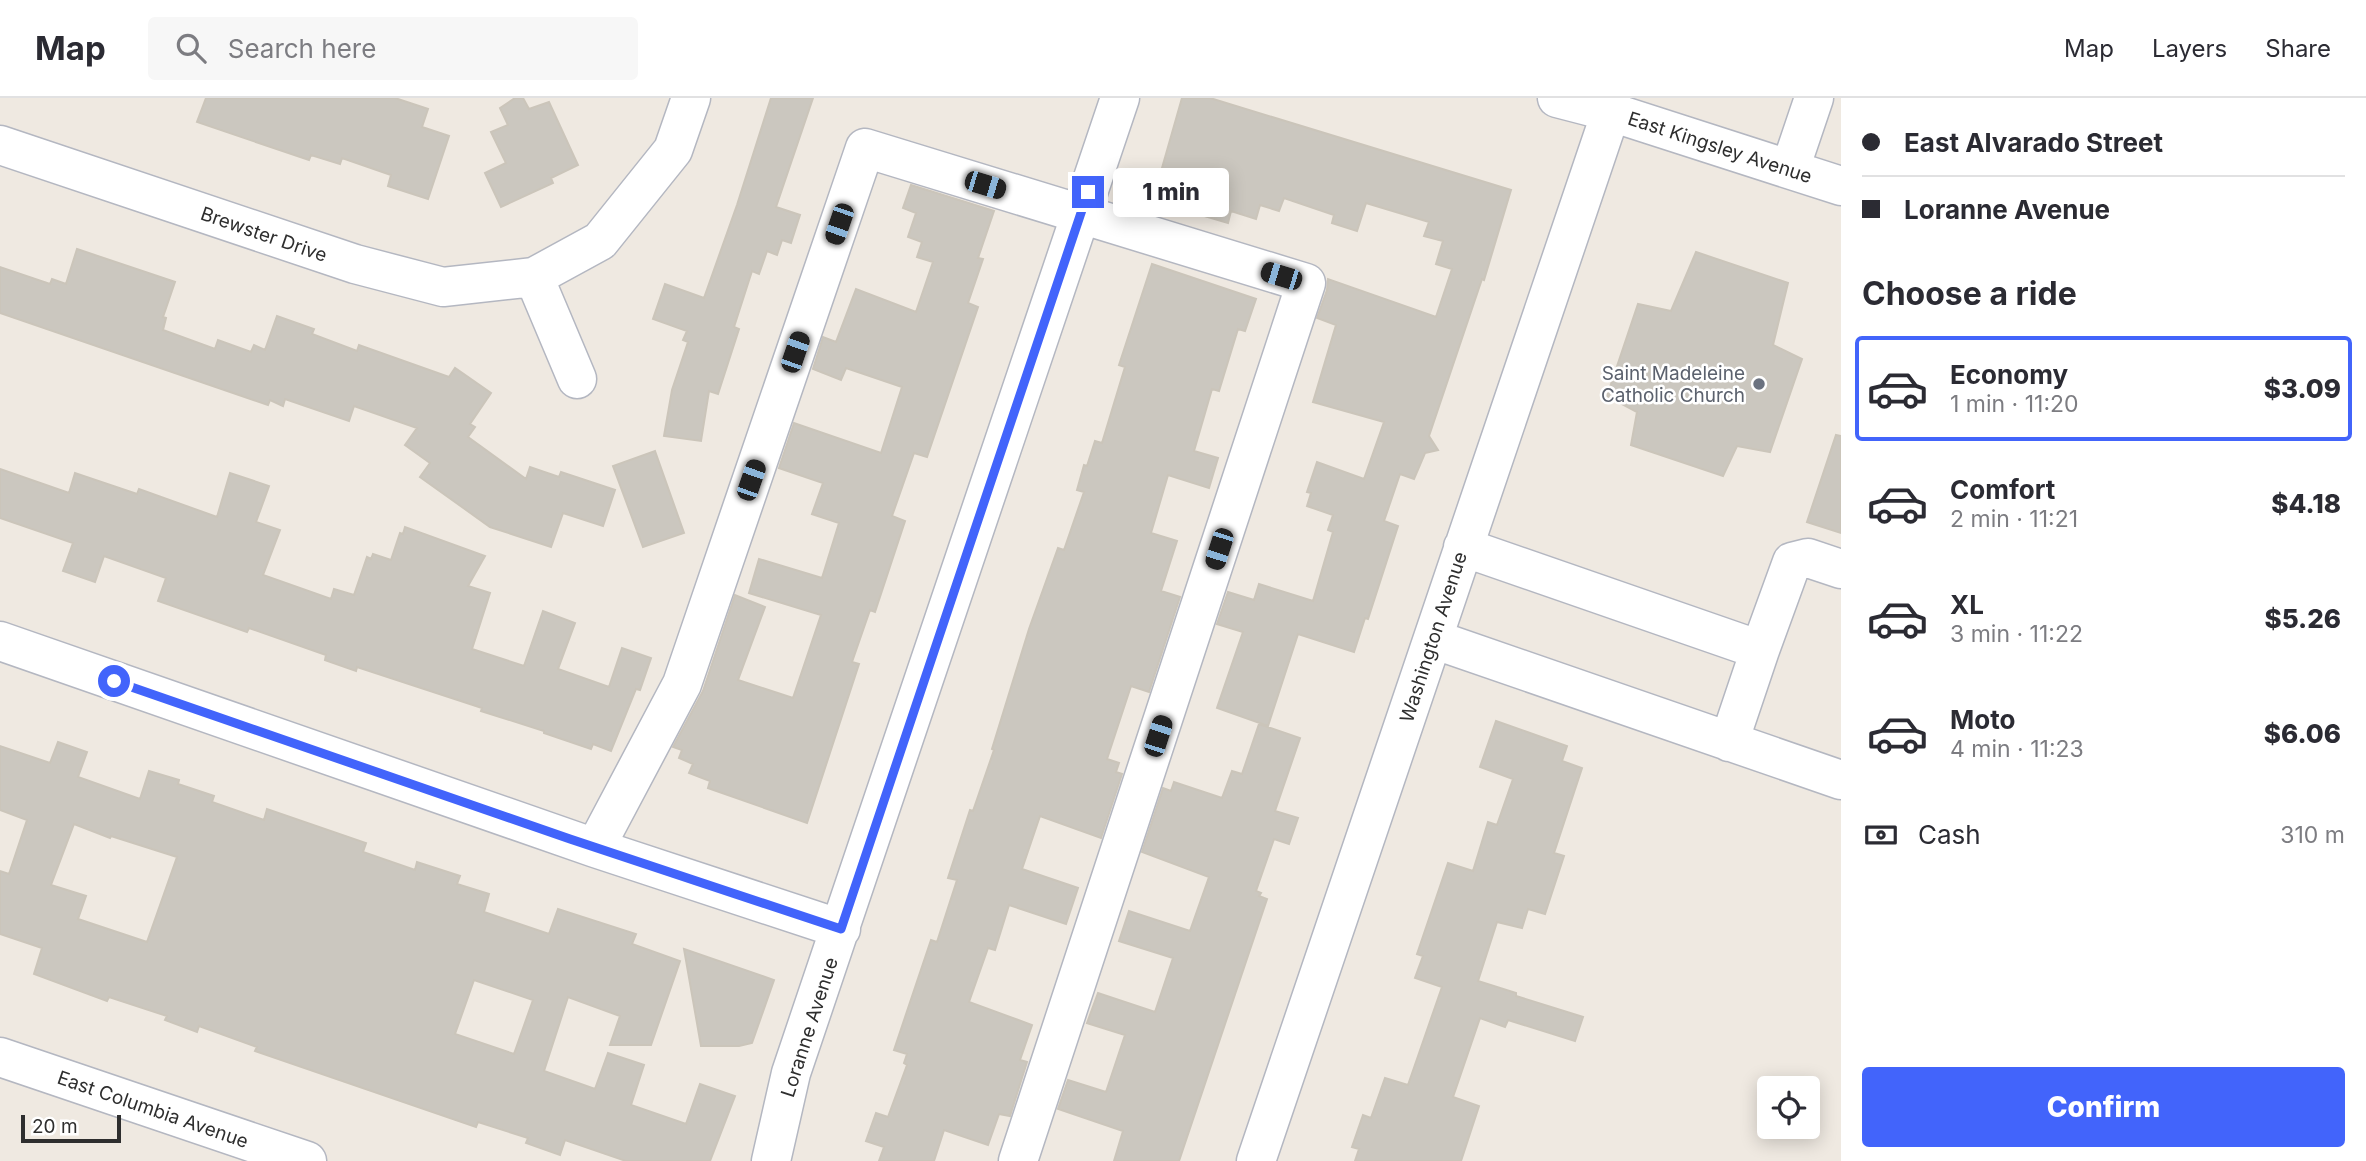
<!DOCTYPE html>
<meta charset="utf-8">
<style>
body{margin:0;font-family:Inter,sans-serif;background:#f7f7f7;color:#2b2b33;height:100vh;display:flex;flex-direction:column;font-size:26px;white-space:nowrap}
*{box-sizing:border-box;margin:0}
p{font-size:23px;color:#7c7c81}
.icon{flex:none;width:38px;height:38px;fill:none;stroke:currentColor;stroke-width:2;stroke-linecap:round;stroke-linejoin:round}
.map{position:relative;flex:1;overflow:hidden}
.sheet{display:flex;flex-direction:column;background:#fff;width:525px}
.sheet>*{flex:none}
.hud{display:grid;align-content:center;height:154px;padding:0 21px;background:#fff}
.fabs{position:absolute;left:1757px;top:978px;display:grid;gap:14px}
.fabs a{display:grid;place-items:center;width:63px;height:63px;border-radius:7px;background:#fff;box-shadow:0 4px 18px #0003;font-size:35px}
.scale{position:absolute;left:21px;bottom:18px;width:100px;box-sizing:border-box;padding-left:7px;border:4px solid #2e2e2e;border-top:0;font-size:19px;line-height:24px;white-space:nowrap;color:#2e2e2e;-webkit-text-stroke:5px #fff;paint-order:stroke}
.end{position:absolute;width:32px;height:32px;margin:-16px;border:9px solid #4264fb;background:#fff;box-shadow:0 0 0 4px #fff}
.from{border-radius:50%}
.bubble{position:absolute;height:49px;border-radius:7px;background:#fff;box-shadow:0 4px 18px #0003;font-size:23px;font-weight:800;line-height:49px;text-align:center}
.car{position:absolute;width:21px;height:42px;margin:-21px -10px;border-radius:9px;box-shadow:0 0 5px 2px #0007;background:linear-gradient(#222 24%,#8ab4d8 0 40%,#222 0 76%,#8ab4d8 0 86%,#222 0)}
.hud b{display:flex;align-items:center;gap:24px;height:66px;font-size:26px}
.hud b+b{border-top:2px solid #e1e1e2}
.hud i{width:18px;height:18px;background:#2b2b33}
ul{padding:0;list-style:none}
li{display:flex;align-items:center;gap:21px;height:105px;margin:0 14px 10px;padding:0 7px;border:4px solid transparent;border-radius:7px}
li div{flex:1}
li b{display:block;font-size:26px}
li em{font-style:normal;font-weight:800}
li.on{border-color:#4264fb}
li>.icon{width:63px;height:63px;stroke-width:1.5}
h2{padding:0 21px;font-size:32px;line-height:84px}
.pay{display:flex;align-items:center;gap:18px;height:77px;padding:0 21px;font-size:26px}
.pay p{margin-inline-start:auto}
.button{display:flex;gap:14px;margin-top:auto;padding:14px 21px}
.button a{flex:1;height:80px;border-radius:7px;background:#4264fb;color:#fff;font-size:28px;font-weight:800;line-height:80px;text-align:center}
header{display:flex;align-items:center;gap:42px;box-sizing:border-box;height:98px;padding:0 35px;background:#fff;border-bottom:2px solid #e1e1e2}
header strong{font-size:33px}
nav{display:flex;gap:38px;margin-inline-start:auto;font-size:24px}
.search{width:490px;height:63px;background:#f7f7f7;display:flex;align-items:center;gap:18px;box-sizing:border-box;padding:0 24px;border-radius:7px;color:#7c7c81;font-size:26px}
main{display:flex;flex:1;min-height:0}
.map>svg:first-child{display:block}
.building{fill:#cbc7bf;stroke:#cbc5ba;stroke-width:2;fill-rule:evenodd}
.lines{fill:none;stroke-linecap:round;stroke-linejoin:round}
.minor-casing{stroke:#b4b7c1;stroke-width:41}
.minor{stroke:#fff;stroke-width:38}
.route{stroke:#4264fb;stroke-width:9}
.worship-dot{fill:#6b7280;stroke:#fff;stroke-width:2.5}
.labels{text-anchor:middle;stroke-width:5;stroke-linejoin:round;paint-order:stroke}
.street-label{font-size:19px;fill:#2e2e2e;stroke:#fff}
.worship-label{font-size:19px;fill:#5b616d;stroke:#fff;text-anchor:end}
</style>
<header>
<strong>Map</strong>
<div class="search"><svg class="icon" aria-label="search" viewBox="0 0 24 24"><circle cx="10" cy="10" r="6"/><path d="M15 15l6 6"/></svg>Search here</div>
<nav><a>Map</a><a>Layers</a><a>Share</a></nav>
</header>
<main>
<div class="map">
<svg width="1841" height="1063" viewBox="0 0 1841 1063">
<rect width="100%" height="100%" fill="#efe9e1"/>
<path class="building" d="M206,0h189l33,11 -6,18 27,9 -21,63 -40,-13 3,-11 -49,-17 -2,6 -29,-9 -2,5 -112,-38z
M515,0h8l6,11 20,-7 29,63 -27,13 2,5 -52,24 -16,-34 21,-10 -15,-31 17,-7 -8,-17z
M771,0h42l-37,109 24,8 -9,28 -9,-3 -5,15 -10,-4 -8,23 -7,-3 -18,56 5,2 -21,65 -9,-3 -8,50 -37,-5 8,-46 16,-48 -5,-2 4,-9 -34,-12 12,-35 39,14 33,-93z
M1182,0h28l301,92 -27,90 -2,-1 -53,157 9,14 -13,3 -11,26 -14,-5 -16,47 14,5 -30,93 -3,-1 -11,34 -56,-18 -30,92 -51,-18 26,-76 -26,-8 11,-32 26,8 5,-16 54,17 20,-69 -5,-2 5,-15 -26,-9 4,-13 -4,-1 10,-30 47,17 20,-57 -71,-20 23,-77 -19,-7 10,-28 1,-11 108,38 16,-48 -16,-5 7,-23 -19,-5 5,-14 -63,-19 -9,28 -25,-8 2,-8 -50,-17 -5,13 -19,-6 -4,14 -25,-8 -3,12 -37,-11 6,-18 -39,-12z
M911,87l83,26 -16,47 5,1 -15,44 10,4 -51,150 -13,-4 -22,63 13,5 -30,91 -5,-2 -18,52 7,2 -52,159 -99,-35 2,-7 -21,-8 4,-9 -14,-6 3,-8 -9,-3 30,-56 32,-96 30,12 -27,73 55,18 28,-83 -72,-22 10,-34 63,19 17,-55 -27,-9 11,-31 -44,-15 15,-45 87,30 21,-66 -56,-19 -5,12 -28,-11 10,-32 13,5 20,-53 60,23 17,-50 -16,-5 5,-15 -14,-5 8,-24 -13,-5z
M77,151l98,33 -12,35 3,1 -3,12 52,19 3,-9 33,12 3,-7 11,5 12,-34 37,13 -2,5 45,17 2,-6 90,32 6,-9 36,25 -21,31 5,3 -7,10 58,42 4,-12 29,10 2,-5 54,18 -12,36 -40,-13 -12,34 -61,-20 -70,-50 10,-14 -25,-18 12,-17 -63,-22 -5,15 -64,-22 -2,7 -13,-6 -2,5 -268,-92v-46l50,17 2,-5 14,5z
M1696,154l92,31 -15,62 29,14 -32,93 -33,-6 -14,30 -92,-31 6,-33 -30,-16 31,-92 33,7z
M1152,166l104,35 -11,32 -7,-2 -19,62 -7,-2 -18,62 24,7 -9,30 -41,-13 -17,58 26,8 -16,50 19,6 -31,95 -18,-6 -24,73 12,4 -3,9 6,2 -21,64 -61,-22 -18,53 56,19 -12,36 -57,-19 -14,45 -7,-2 -19,54 63,23 -12,35 7,2 -17,54 -11,-2 -11,31 -44,-15 -10,31h-55l5,-14 -18,-6 10,-28 12,4 19,-52 -3,-2 3,-9 -13,-4 37,-110 6,2 20,-62 -9,-2 22,-68 3,1 21,-61 -2,-1 37,-120 29,-81 6,2 20,-58 -7,-2 7,-25 3,1 8,-25 7,2 23,-76 -6,-2z
M1836,337l5,1v97l-34,-11z
M655,353l29,82 -41,14 -30,-81z
M0,371l69,24 6,-20 62,21 2,-5 78,28 13,-44 39,13 -13,36 24,8 -17,45 68,24 3,-10 20,6 13,-38 4,2 2,-5 18,6 9,-27 3,1 2,-7 80,29 -17,30 22,7 -18,56 52,17 19,-55 32,12 -17,46 51,18 13,-39 29,10 -11,32 -4,-1 -25,62 -18,-7 -2,5 -47,-16v-2l-63,-20 1,-3 -125,-41 -1,4 -31,-11 1,-5 -77,-27 -2,4 -89,-31 8,-23 -62,-22 -9,26 -32,-11 10,-28 -73,-25z
M1496,623l71,25 -5,15 20,7 -28,85 10,3 -19,58 -17,-5 -6,19 -25,-6 -19,59 38,12v3l67,21 -8,24 -67,-21 -3,7 -25,-9 -27,79 26,9 -18,55h-106l4,-12 -7,-2 11,-32 8,3 14,-40 23,7 34,-98 -27,-9 8,-22 -6,-2 31,-91 25,8 15,-49 9,3 16,-46 -33,-12z
M1259,626l41,14 -25,73 23,7 -9,26 -15,-5 -18,52 5,2 -2,3 8,3 -88,262h-65l9,-30 -65,-22 10,-29 38,12 19,-57 -38,-12 11,-30 57,19 18,-54 -54,-17 10,-30 61,20 19,-54 -67,-25 21,-64 8,3 3,-9 48,16 10,-27 10,3z
M58,644l29,10 -9,25 62,22 9,-28 30,9 -1,4 36,12 -2,6 52,18 3,-11 99,34 -3,9 52,18 2,-8 43,14 -3,8 32,10 -5,18 65,22 9,-25 78,25 -4,10 48,17 -29,84h-41l10,-29 -52,-19 -24,74 51,18 13,-36 36,12 -13,40 55,19 14,-40 35,12 -25,65h-84l-61,-21 -5,15 -34,-12 2,-5 -50,-16 -2,5 -221,-76 2,-4 -58,-21 -2,6 -32,-12 2,-4 -58,-19 -2,4 -73,-27 8,-26 -42,-14v-63l9,3 18,-54 -27,-10v-64l50,17zM74,726l36,14 1,-2 66,21 -30,85 -69,-23 8,-23 -35,-11zM474,882l59,20 -19,54 -59,-20z
M684,851l90,31 -22,63 -13,3h-38z"/>
<g class="lines">
<g class="minor-casing">
<path id="minor" d="M1557,0l54,14 230,74
M0,47l355,119 88,23 91,-10
M1790,71l24,-71
M577,281l-43,-102 66,-36 73,-91 18,-52
M1463,449l297,103 32,-88 16,-4 33,11
M1433,541l408,141
M0,543l595,207 246,81
M1729,644l31,-92
M595,750l87,-164 183,-536 441,135 -288,878
M0,959l307,104
M771,1063l20,-88 329,-975
M1256,1063l355,-1049"/>
</g>
<use href="#minor" class="minor"/>
</g>
<g class="lines">
<path class="route" d="M114,583l456,158 271,90 247,-737"/>
</g>
<circle class="worship-dot" cx="1759" cy="286" r="7"/>
<g class="labels">
<g class="street-label">
<text transform="translate(1720 49) rotate(18)" y="7">East Kingsley Avenue</text>
<text transform="translate(264 136) rotate(19)" y="7">Brewster Drive</text>
<text transform="translate(1433 539) rotate(-72)" y="7">Washington Avenue</text>
<text transform="translate(809 929) rotate(-72)" y="7">Loranne Avenue</text>
<text transform="translate(153 1011) rotate(19)" y="7">East Columbia Avenue</text>
</g>
<g class="worship-label">
<text x="1745" y="282">Saint Madeleine<tspan x="1745" dy="22">Catholic Church</tspan></text>
</g>
</g>
</svg>
<div class="fabs">
<a><svg class="icon" aria-label="locate" viewBox="0 0 24 24"><circle cx="12" cy="12" r="6"/><path d="M12 2v4M12 18v4M2 12h4M18 12h4"/></svg></a>
</div>
<div class="scale">20 m</div>
<i class="end from" style="left:114px;top:583px"></i>
<i class="end" style="left:1088px;top:94px"></i>
<div class="bubble" style="left:1113px;top:70px;width:116px">1 min</div>
<i class="car" style="left:985px;top:87px;rotate:107deg"></i>
<i class="car" style="left:839px;top:126px;rotate:199deg"></i>
<i class="car" style="left:1281px;top:178px;rotate:287deg"></i>
<i class="car" style="left:795px;top:254px;rotate:19deg"></i>
<i class="car" style="left:751px;top:382px;rotate:19deg"></i>
<i class="car" style="left:1219px;top:451px;rotate:198deg"></i>
<i class="car" style="left:1158px;top:638px;rotate:18deg"></i>
</div>
<section class="sheet">
<div class="hud">
<b><i class="from"></i>East Alvarado Street</b>
<b><i></i>Loranne Avenue</b>
</div>
<h2>Choose a ride</h2>
<ul>
<li class="on"><svg class="icon" aria-label="car" viewBox="0 0 24 24"><path d="M5 17H2v-5l4-1 3-4h7l3 4 3 1v5h-3M9 17h6M6 11h13"/><circle cx="7" cy="17" r="2"/><circle cx="17" cy="17" r="2"/></svg><div><b>Economy</b><p>1 min · 11:20</p></div><em>$3.09</em></li>
<li><svg class="icon" aria-label="car" viewBox="0 0 24 24"><path d="M5 17H2v-5l4-1 3-4h7l3 4 3 1v5h-3M9 17h6M6 11h13"/><circle cx="7" cy="17" r="2"/><circle cx="17" cy="17" r="2"/></svg><div><b>Comfort</b><p>2 min · 11:21</p></div><em>$4.18</em></li>
<li><svg class="icon" aria-label="car" viewBox="0 0 24 24"><path d="M5 17H2v-5l4-1 3-4h7l3 4 3 1v5h-3M9 17h6M6 11h13"/><circle cx="7" cy="17" r="2"/><circle cx="17" cy="17" r="2"/></svg><div><b>XL</b><p>3 min · 11:22</p></div><em>$5.26</em></li>
<li><svg class="icon" aria-label="car" viewBox="0 0 24 24"><path d="M5 17H2v-5l4-1 3-4h7l3 4 3 1v5h-3M9 17h6M6 11h13"/><circle cx="7" cy="17" r="2"/><circle cx="17" cy="17" r="2"/></svg><div><b>Moto</b><p>4 min · 11:23</p></div><em>$6.06</em></li>
</ul>
<div class="pay"><svg class="icon" aria-label="cash" viewBox="0 0 24 24"><path d="M3 7h18v10H3z"/><circle cx="12" cy="12" r="2"/></svg>Cash<p>310 m</p></div>
<div class="button"><a>Confirm</a></div>
</section>
</main>
